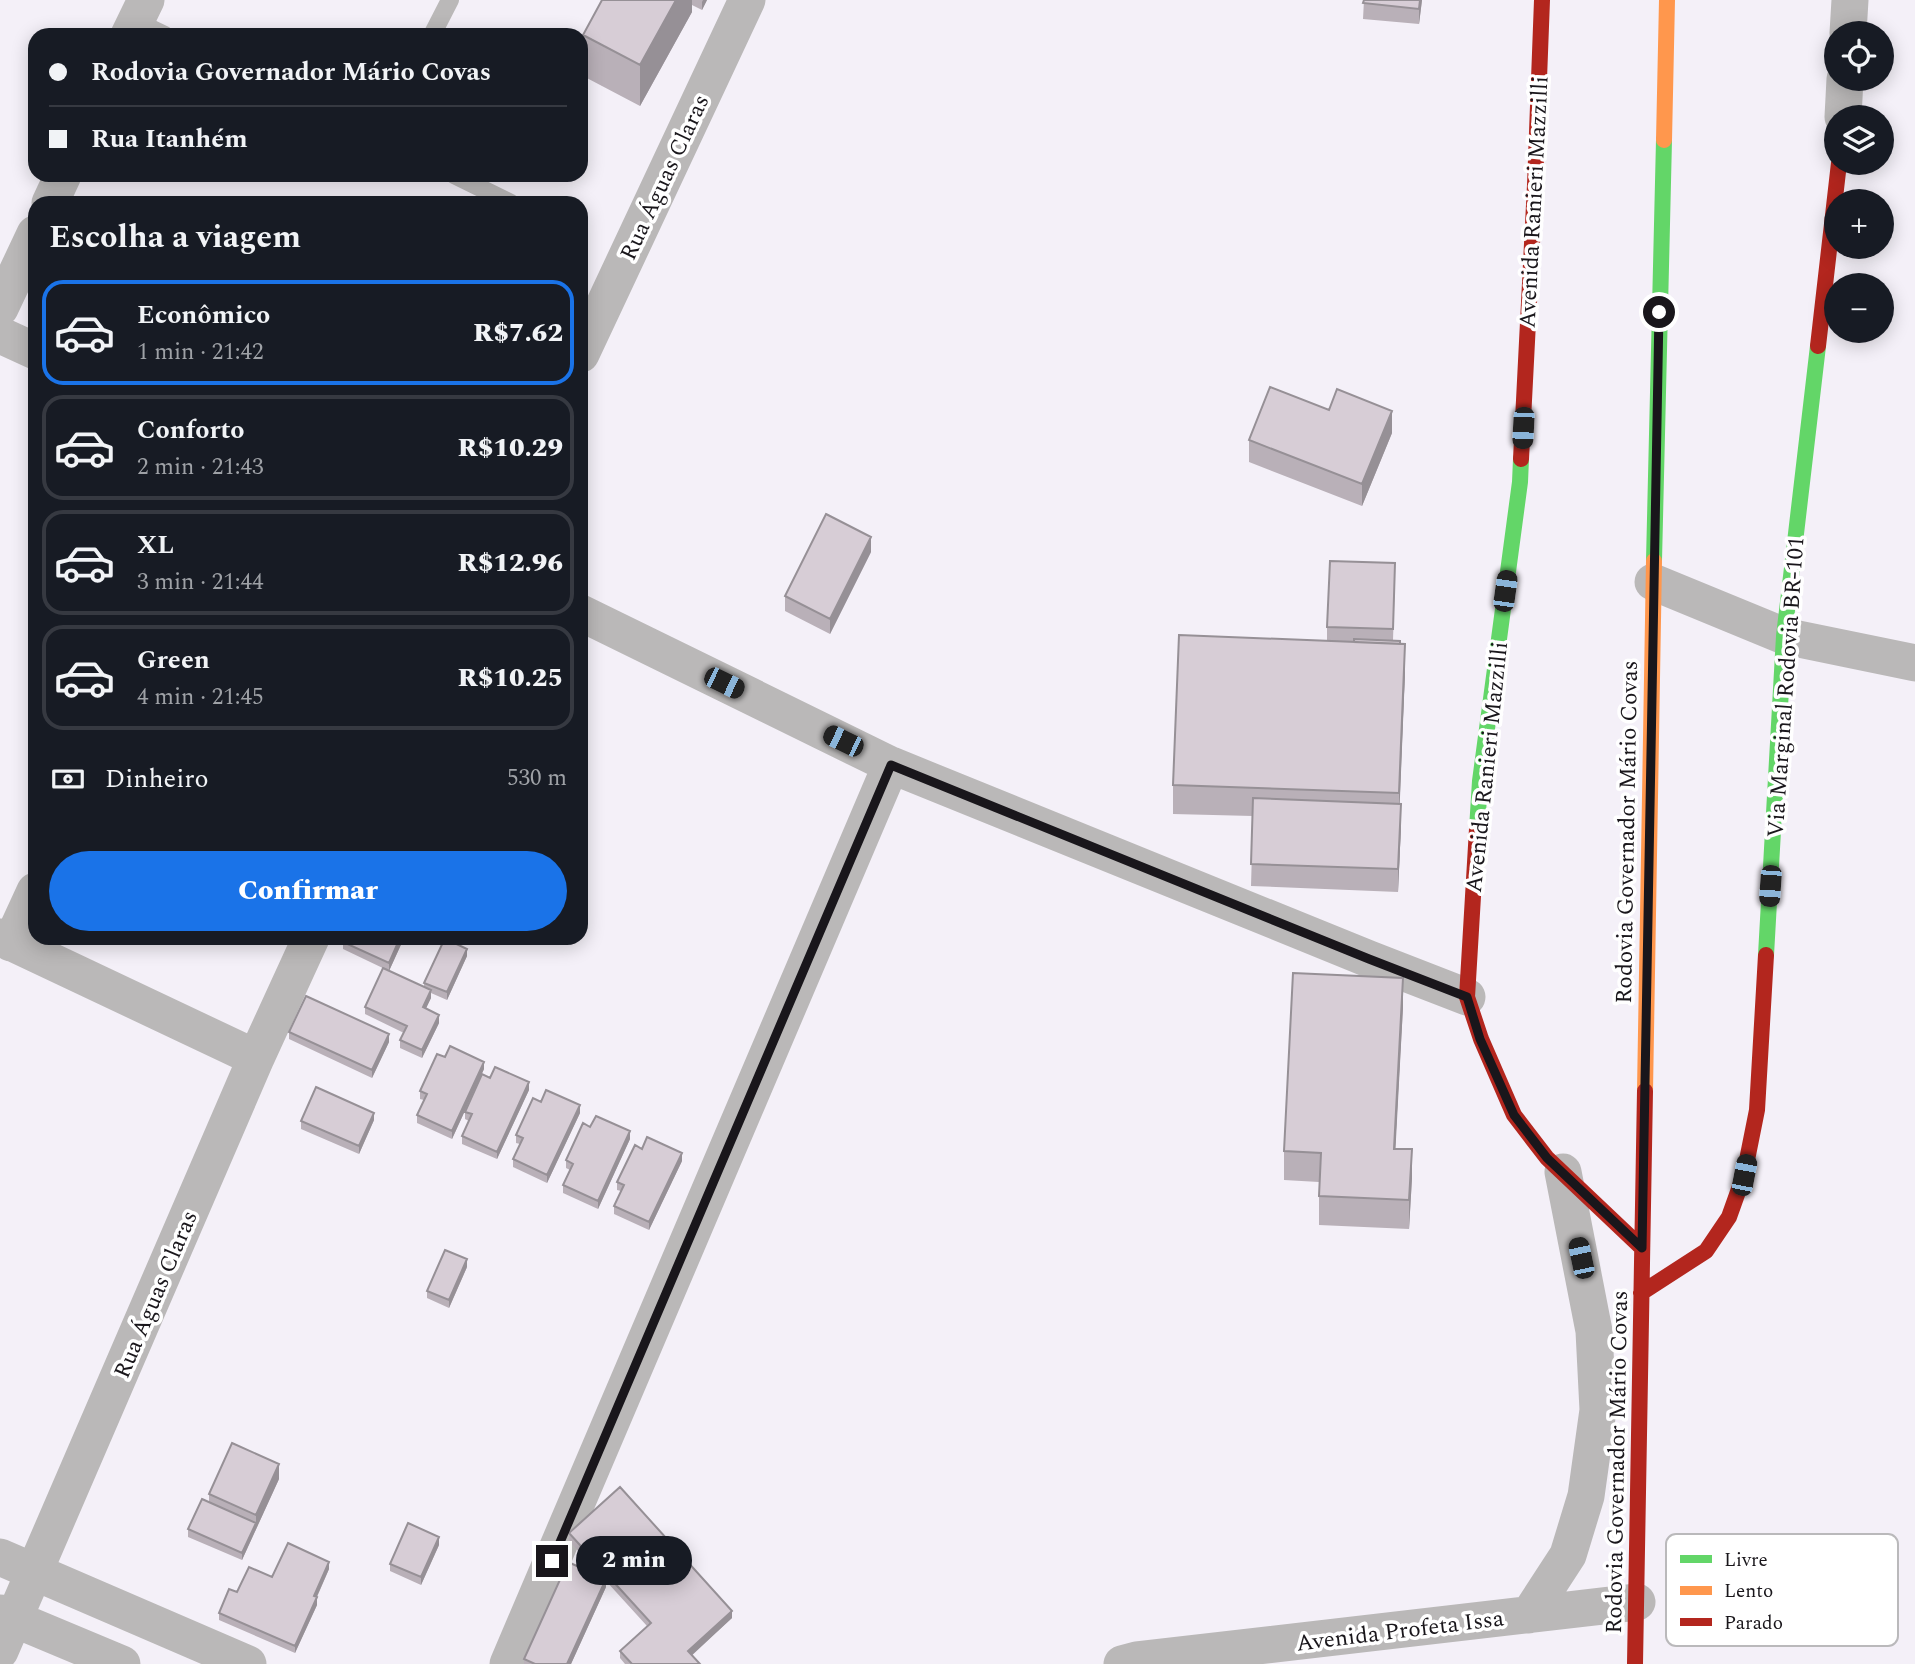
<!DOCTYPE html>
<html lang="pt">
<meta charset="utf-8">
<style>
body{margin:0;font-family:Spectral,serif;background:#20242c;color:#f1f3f6;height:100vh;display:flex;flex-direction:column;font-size:26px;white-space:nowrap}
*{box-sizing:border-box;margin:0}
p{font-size:23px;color:#9ea1a6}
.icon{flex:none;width:38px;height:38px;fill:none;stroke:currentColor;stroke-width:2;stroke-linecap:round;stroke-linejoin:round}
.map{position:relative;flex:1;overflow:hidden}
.sheet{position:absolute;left:28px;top:196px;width:560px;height:749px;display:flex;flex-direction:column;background:#171b24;border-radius:21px;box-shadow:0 4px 18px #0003}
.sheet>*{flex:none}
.hud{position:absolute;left:28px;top:28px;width:560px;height:154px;border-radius:21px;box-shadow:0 4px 18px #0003;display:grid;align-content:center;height:154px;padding:0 21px;background:#171b24}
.fabs{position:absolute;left:1824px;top:21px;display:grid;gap:14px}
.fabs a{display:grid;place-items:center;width:70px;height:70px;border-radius:50%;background:#171b24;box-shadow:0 4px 18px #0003;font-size:35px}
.end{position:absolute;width:32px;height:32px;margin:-16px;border:9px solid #19161b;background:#fff;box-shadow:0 0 0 4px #fff}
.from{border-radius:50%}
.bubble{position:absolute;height:49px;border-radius:24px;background:#171b24;box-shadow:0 4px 18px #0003;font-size:23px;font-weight:800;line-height:49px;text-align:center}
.car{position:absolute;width:21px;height:42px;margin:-21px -10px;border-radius:9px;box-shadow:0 0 5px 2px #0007;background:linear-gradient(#222 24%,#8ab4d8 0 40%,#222 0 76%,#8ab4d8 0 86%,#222 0)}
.hud b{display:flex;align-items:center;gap:24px;height:66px;font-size:26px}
.hud b+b{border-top:2px solid #363941}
.hud i{width:18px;height:18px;background:#f1f3f6}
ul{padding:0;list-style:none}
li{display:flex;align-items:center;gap:21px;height:105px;margin:0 14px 10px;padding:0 7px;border:4px solid #363941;border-radius:21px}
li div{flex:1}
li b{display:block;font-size:26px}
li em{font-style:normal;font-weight:800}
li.selected{border-color:#1a73e8}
li>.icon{width:63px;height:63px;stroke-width:1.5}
h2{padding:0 21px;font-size:32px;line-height:84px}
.pay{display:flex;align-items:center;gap:18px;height:77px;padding:0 21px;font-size:26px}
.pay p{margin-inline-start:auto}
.primary-button{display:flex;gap:14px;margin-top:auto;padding:14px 21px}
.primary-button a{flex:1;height:80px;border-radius:42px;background:#1a73e8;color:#fff;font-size:28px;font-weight:800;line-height:80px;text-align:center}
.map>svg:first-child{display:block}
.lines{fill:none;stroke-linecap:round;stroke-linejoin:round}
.lane{stroke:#bab8b8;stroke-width:18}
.street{stroke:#bab8b8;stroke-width:37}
.fast{stroke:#63d668;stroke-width:16}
.slow{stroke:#ff974d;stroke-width:16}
.jam{stroke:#b3261e;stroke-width:16}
.wall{fill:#b9b0b8}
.shaded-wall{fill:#969096}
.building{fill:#d7cdd6;stroke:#969096;stroke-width:2}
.route{stroke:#19161b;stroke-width:9}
.labels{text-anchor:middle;stroke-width:7;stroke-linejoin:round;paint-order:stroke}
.street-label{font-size:23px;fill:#19161b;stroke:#fff}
.key{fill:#fff;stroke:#bab9bb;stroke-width:2}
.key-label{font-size:19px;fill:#19161b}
</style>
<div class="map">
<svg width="1915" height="1664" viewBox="0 0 1915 1664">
<rect width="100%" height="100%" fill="#f4f0f8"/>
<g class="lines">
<path class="lane" d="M136,21l29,14
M432,35l18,-35
M454,175l57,28"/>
<path class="street" d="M1848,33l2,-33
M129,35l17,-35
M1843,117l2,-38
M50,203l13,-28
M0,308l35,-74
M0,335l35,16
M581,354l166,-354
M1653,582l131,54 131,27
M581,613l310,152 478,194 98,38
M0,937l256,121
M11,943l24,-52
M0,1557l248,107
M0,1613l122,51
M1529,1615l39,-60 18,-59 12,-86 -4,-79 -31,-159
M0,1651l256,-593 55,-120
M508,1664l383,-899
M1122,1664l15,-4 500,-58"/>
<path class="fast" d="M1654,561l10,-421
M1477,829l3,-48 40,-299 1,-23
M1766,955l18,-319 34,-290"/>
<path class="slow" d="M1664,140l3,-140
M1645,1091l9,-530"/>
<path class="jam" d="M1818,346l21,-183
M1521,459l14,-274 7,-185
M1477,829l-10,168 14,42 33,76 33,43 95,90
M1641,1293l65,-42 23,-34 15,-42 13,-65 9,-155
M1635,1664l10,-573"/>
</g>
<path class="wall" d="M602,0h105l-5,10 -10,-5v7l-52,94 -57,-30v-41z
M1364,0h58l-3,24 -56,-5z
M1329,410l63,23 -30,73 -113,-44v-22z
M871,552l-41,82 -45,-23v-15z
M1395,578l-2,62 12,33 -6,131 2,22 -3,66 -147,-6 2,-70 -80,-2v-29l154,-144v-14z
M345,938h59l-15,33 -46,-22v-7z
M428,938h25l-2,3 16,15 -20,44 -16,-7v5l-6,11 14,14 -17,35 -22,-10v-8l4,-7 -39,-19v-7l59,-20v-4l18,-39z
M1403,1007l-8,142 17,29 -3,51 -90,-4v-43l-35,-2v-29z
M289,1032l100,10 -17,36 -83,-39z
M445,1057l39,12 -32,70 -35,-16v-8l7,-15 -4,-1v-8z
M490,1078l39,12 -32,69 -35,-15v-8l7,-15 -4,-2v-7z
M541,1102l39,11 -33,70 -34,-16v-8l7,-15 -4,-1v-8z
M374,1120l-15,34 -58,-25v-8z
M590,1127l40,12 -32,70 -35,-16v-8l7,-15 -4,-2v-8z
M682,1161l-33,69 -35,-16v-8l7,-15 -4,-1v-8z
M467,1267l-18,41 -22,-10v-7z
M279,1479l-37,81 -54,-23v-8l21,-27v-8z
M569,1533l163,85 -41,37 9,9h-75l-5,-6v-7l27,-25 -41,-45v6l-35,77h-47v-5l79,-81 -34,-37z
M439,1545l-18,40 -31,-14v-7z
M329,1569l-12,28v8l-22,48 -76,-33v-7l53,-36z"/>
<path class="shaded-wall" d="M676,0h16v12l-52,94v-41z
M703,0h4l-5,10v-8z
M1420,0h2l-3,24v-15z
M1392,411v22l-30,73v-22z
M871,537v15l-41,82v-15z
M1405,644v29l-6,149v-29z
M1401,804v22l-3,66v-23z
M400,938h4l-15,33v-8z
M467,949v7l-20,44v-8z
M1403,978v29l-9,170v-28z
M431,990v8l-8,17v-8z
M439,1015v8l-17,35v-8z
M389,1034v8l-17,36v-8z
M484,1062v7l-32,70v-8z
M529,1082v8l-32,69v-7z
M580,1105v8l-33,70v-8z
M374,1113v7l-15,34v-8z
M630,1131v8l-32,70v-8z
M1412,1149v29l-3,51v-29z
M682,1153v8l-33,69v-8z
M467,1259v8l-18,41v-8z
M279,1464v15l-37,81v-7l14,-29v-9z
M439,1537v8l-18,40v-8z
M329,1562v7l-15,34v-7z
M606,1579v8l-35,77h-4z
M317,1597v8l-22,48v-7z
M732,1611v7l-44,41v-8z"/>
<path class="building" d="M602,0h74l-36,65 -57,-30z
M1364,0h56l-1,9 -56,-6z
M1270,387l59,23 8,-21 55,22 -30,73 -113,-44z
M826,514l45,23 -41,82 -45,-23z
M1330,561l65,2 -2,66 -66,-2z
M1179,635l226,9 -6,149 -226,-8z
M1354,639l46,2v3l-46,-2z
M1253,798l148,6 -3,65 -147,-5z
M345,938h55l-11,25 -46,-21z
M445,938h4l-1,2 19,9 -20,43 -23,-9z
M383,968l48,22 -8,17 16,8 -17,35 -22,-10 7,-14 -42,-19z
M1293,973l110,5 -9,171h18l-3,51 -90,-4 2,-43 -37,-2z
M306,996l83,38 -17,36 -83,-38z
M450,1046l34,16 -32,69 -35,-16 10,-21 -7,-3 17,-37 8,3z
M495,1067l34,15 -32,70 -35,-16 10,-22 -7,-2 17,-38 8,4z
M316,1087l58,26 -15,33 -58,-25z
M546,1090l34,15 -33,70 -34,-16 10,-21 -7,-3 17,-37 8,4z
M596,1116l34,15 -32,70 -35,-16 10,-21 -7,-4 17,-37 7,4z
M647,1137l35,16 -33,69 -35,-16 10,-21 -7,-3 18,-37 7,4z
M445,1250l22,9 -18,41 -22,-9z
M232,1443l47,21 -23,51 -47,-21z
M620,1487l112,124 -44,40 12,13h-68l-12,-13 31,-28 -82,-90z
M202,1499l54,24 -14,30 -54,-24z
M408,1523l31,14 -18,40 -31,-13z
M288,1543l41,19 -15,34 3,1 -22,49 -76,-33 10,-24 8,3 12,-25 23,10z
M568,1562l38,17 -39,85h-32l-11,-5z"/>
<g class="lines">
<path class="route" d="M552,1561l339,-796 478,194 98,38 13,42 34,76 33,43 95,90 17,-936"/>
</g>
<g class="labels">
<g class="street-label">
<text transform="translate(664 177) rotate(-65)" y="8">Rua Águas Claras</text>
<text transform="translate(1533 202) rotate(-87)" y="8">Avenida Ranieri Mazzilli</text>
<text transform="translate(1785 687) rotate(-86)" y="8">Via Marginal Rodovia BR-101</text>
<text transform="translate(1486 767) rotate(-84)" y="8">Avenida Ranieri Mazzilli</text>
<text transform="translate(1626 832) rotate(-89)" y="8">Rodovia Governador Mário Covas</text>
<text transform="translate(155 1294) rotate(-67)" y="8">Rua Águas Claras</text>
<text transform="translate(1616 1462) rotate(-89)" y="8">Rodovia Governador Mário Covas</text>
<text transform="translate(1400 1630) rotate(-7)" y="8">Avenida Profeta Issa</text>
</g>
</g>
<rect x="1666" y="1534" width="232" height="112" rx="10" class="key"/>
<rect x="1680" y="1555" width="32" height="8" fill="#63d668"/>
<rect x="1680" y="1586" width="32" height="9" fill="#ff974d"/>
<rect x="1680" y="1618" width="32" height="8" fill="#b3261e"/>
<g class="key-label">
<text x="1724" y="1566">Livre</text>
<text x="1724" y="1597">Lento</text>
<text x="1724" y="1629">Parado</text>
</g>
</svg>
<div class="fabs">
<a><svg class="icon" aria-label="locate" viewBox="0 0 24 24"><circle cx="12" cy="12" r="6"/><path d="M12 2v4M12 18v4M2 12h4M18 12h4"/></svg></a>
<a><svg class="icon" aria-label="layers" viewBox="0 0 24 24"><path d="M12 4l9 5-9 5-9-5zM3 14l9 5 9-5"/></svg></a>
<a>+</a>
<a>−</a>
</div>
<i class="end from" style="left:1659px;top:312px"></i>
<i class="end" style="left:552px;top:1561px"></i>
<div class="bubble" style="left:576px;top:1536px;width:116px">2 min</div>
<i class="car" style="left:1523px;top:428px;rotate:183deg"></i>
<i class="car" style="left:1505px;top:591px;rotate:8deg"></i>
<i class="car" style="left:724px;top:683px;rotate:116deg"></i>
<i class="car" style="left:843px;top:741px;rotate:296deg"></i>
<i class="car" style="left:1770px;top:886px;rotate:184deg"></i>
<i class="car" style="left:1744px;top:1175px;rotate:11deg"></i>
<i class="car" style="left:1581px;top:1258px;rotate:348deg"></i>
<div class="hud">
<b><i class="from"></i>Rodovia Governador Mário Covas</b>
<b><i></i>Rua Itanhém</b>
</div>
<section class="sheet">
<h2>Escolha a viagem</h2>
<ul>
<li class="selected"><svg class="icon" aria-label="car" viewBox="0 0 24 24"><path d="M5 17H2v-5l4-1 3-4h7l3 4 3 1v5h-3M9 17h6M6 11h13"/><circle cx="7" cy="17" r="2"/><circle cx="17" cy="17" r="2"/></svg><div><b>Econômico</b><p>1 min · 21:42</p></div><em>R$7.62</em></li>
<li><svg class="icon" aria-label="car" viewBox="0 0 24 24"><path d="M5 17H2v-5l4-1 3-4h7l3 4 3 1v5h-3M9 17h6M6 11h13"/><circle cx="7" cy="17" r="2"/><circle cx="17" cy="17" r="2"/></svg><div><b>Conforto</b><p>2 min · 21:43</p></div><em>R$10.29</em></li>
<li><svg class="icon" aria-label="car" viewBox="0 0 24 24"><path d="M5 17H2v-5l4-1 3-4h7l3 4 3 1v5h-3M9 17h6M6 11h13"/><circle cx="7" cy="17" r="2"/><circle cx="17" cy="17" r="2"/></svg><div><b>XL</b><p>3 min · 21:44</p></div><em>R$12.96</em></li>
<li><svg class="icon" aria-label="car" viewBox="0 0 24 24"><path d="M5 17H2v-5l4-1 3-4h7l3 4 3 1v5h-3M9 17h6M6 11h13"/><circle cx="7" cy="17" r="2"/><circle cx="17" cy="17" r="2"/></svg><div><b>Green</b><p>4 min · 21:45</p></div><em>R$10.25</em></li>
</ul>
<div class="pay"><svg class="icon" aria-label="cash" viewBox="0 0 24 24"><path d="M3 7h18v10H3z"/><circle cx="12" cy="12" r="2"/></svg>Dinheiro<p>530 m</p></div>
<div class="primary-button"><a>Confirmar</a></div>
</section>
</div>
